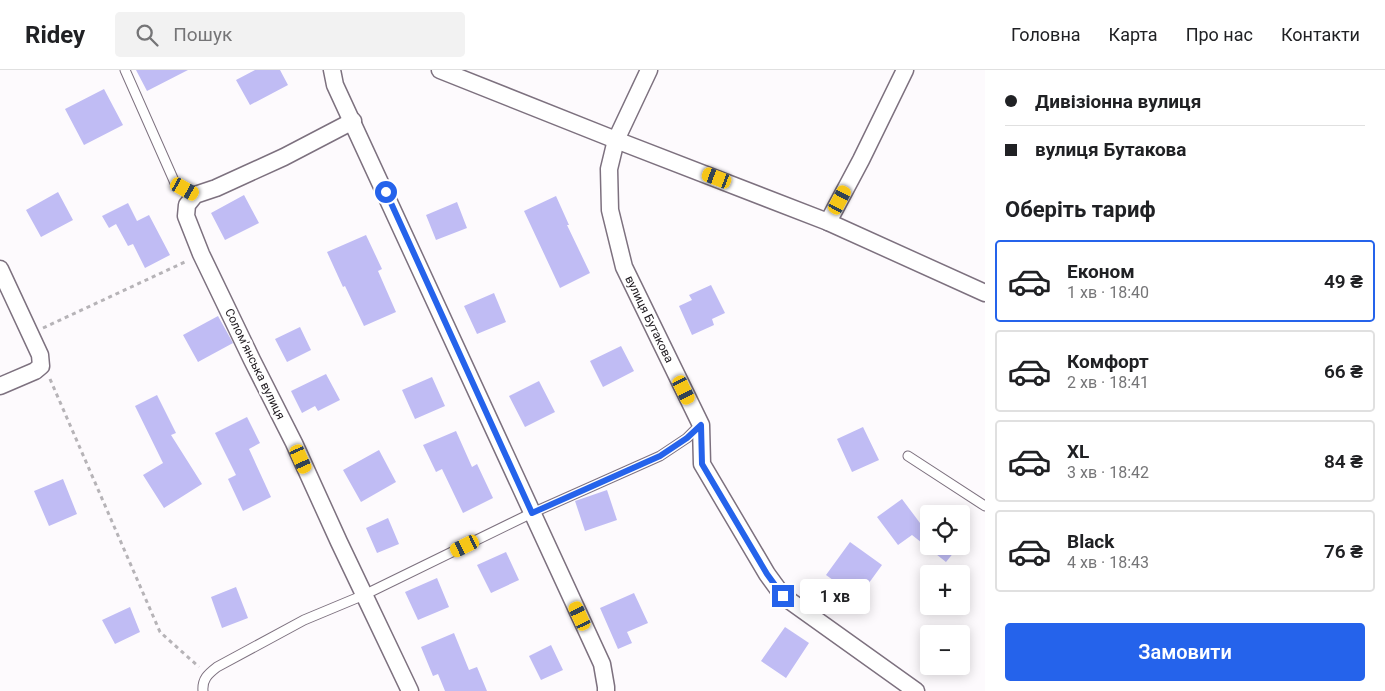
<!DOCTYPE html>
<html lang="uk">
<meta charset="utf-8">
<style>
body{margin:0;font-family:Roboto,sans-serif;background:#f2f2f2;color:#202124;height:100vh;display:flex;flex-direction:column;font-size:19px;white-space:nowrap}
*{box-sizing:border-box;margin:0}
p{font-size:16px;color:#757577}
.icon{flex:none;width:28px;height:28px;fill:none;stroke:currentColor;stroke-width:2;stroke-linecap:round;stroke-linejoin:round}
.map{position:relative;flex:1;overflow:hidden}
.side{display:flex;flex-direction:column;background:#fff;width:400px}
.side>*{flex:none}
.guide{display:grid;align-content:center;height:110px;padding:0 20px;background:#fff}
.buttons{position:absolute;left:920px;top:435px;display:grid;gap:10px}
.buttons a{display:grid;place-items:center;width:50px;height:50px;border-radius:5px;background:#fff;box-shadow:0 2px 12px #0003;font-size:25px}
.end{position:absolute;width:22px;height:22px;margin:-11px;border:6px solid #2563eb;background:#fff;box-shadow:0 0 0 2px #fff}
.from{border-radius:50%}
.bubble{position:absolute;height:35px;border-radius:5px;background:#fff;box-shadow:0 2px 12px #0003;font-size:16px;font-weight:600;line-height:35px;text-align:center}
.car{position:absolute;width:15px;height:30px;margin:-15px -8px;border-radius:6px;box-shadow:0 0 4px 1px #0007;background:linear-gradient(#f5c518 24%,#345 0 40%,#f5c518 0 76%,#345 0 86%,#f5c518 0)}
.guide b{display:flex;align-items:center;gap:18px;height:48px;font-size:19px}
.guide b+b{border-top:1px solid #e0e0e0}
.guide i{width:12px;height:12px;background:#202124}
ul{padding:0;list-style:none}
li{display:flex;align-items:center;gap:15px;height:82px;margin:0 10px 8px;padding:0 10px;border:2px solid #e0e0e0;border-radius:5px}
li div{flex:1}
li b{display:block;font-size:19px}
li em{font-style:normal;font-weight:600}
li.selected{border-color:#2563eb}
li>.icon{width:45px;height:45px;stroke-width:1.5}
h2{padding:0 20px;font-size:22px;line-height:60px}
.primary-button{display:flex;gap:10px;margin-top:auto;padding:10px 20px}
.primary-button a{flex:1;height:58px;border-radius:5px;background:#2563eb;color:#fff;font-size:20px;font-weight:600;line-height:58px;text-align:center}
header{display:flex;align-items:center;gap:30px;box-sizing:border-box;height:70px;padding:0 25px;background:#fff;border-bottom:1px solid #e0e0e0}
header strong{font-size:24px}
nav{display:flex;gap:28px;margin-inline-start:auto;font-size:18px}
.search{width:350px;height:45px;background:#f2f2f2;display:flex;align-items:center;gap:12px;box-sizing:border-box;padding:0 18px;border-radius:5px;color:#757577;font-size:19px}
main{display:flex;flex:1;min-height:0}
.map>svg:first-child{display:block}
.building{fill:#c0bcf4}
.lines{fill:none;stroke-linecap:round;stroke-linejoin:round}
.service-casing{stroke:#7d717f;stroke-width:11}
.minor-casing{stroke:#7d717f;stroke-width:19}
.path{stroke:#b6b3b7;stroke-width:3;stroke-dasharray:4 4;stroke-linecap:butt}
.service{stroke:#fff;stroke-width:9}
.minor{stroke:#fff;stroke-width:16}
.route{stroke:#2563eb;stroke-width:6}
.labels{text-anchor:middle;stroke-width:5;stroke-linejoin:round;paint-order:stroke}
.street-label{font-size:12px;fill:#1e1a1f;stroke:#fff}
</style>
<header>
<strong>Ridey</strong>
<div class="search"><svg class="icon" aria-label="search" viewBox="0 0 24 24"><circle cx="10" cy="10" r="6"/><path d="M15 15l6 6"/></svg>Пошук</div>
<nav><a>Головна</a><a>Карта</a><a>Про нас</a><a>Контакти</a></nav>
</header>
<main>
<div class="map">
<svg width="985" height="621" viewBox="0 0 985 621">
<rect width="100%" height="100%" fill="#fdfafd"/>
<path class="building" d="M136,0h52l-41,21z
M255,0h25l8,15 -38,20 -14,-25z
M104,19l19,36 -39,20 -19,-36z
M58,122l15,28 -32,17 -15,-27z
M244,125l15,28 -34,17 -14,-27z
M556,126l13,29h-2l23,48 -30,15 -36,-77z
M457,132l10,26 -31,12 -10,-25z
M128,133l9,18 12,-6 21,40 -25,13 -12,-24 -5,2 -12,-22 -7,4 -7,-12z
M366,165l16,34 -4,2 18,41 -32,14 -19,-40 -2,1 -16,-35z
M711,215l14,28 -13,6 2,6 -22,10 -13,-29 13,-6 -3,-5z
M494,223l12,29 -29,12 -13,-28z
M218,246l15,27 -35,19 -15,-27z
M300,257l11,23 -24,12 -12,-23z
M621,276l13,25 -31,16 -13,-26z
M326,304l14,26 -22,11 -3,-5 -13,7 -11,-22z
M432,307l13,29 -30,13 -13,-29z
M539,311l16,31 -30,15 -16,-31z
M157,325l19,38 -5,2 31,49 -38,24 -21,-33 20,-12 -28,-57z
M247,347l13,26 -11,6 22,48 -28,14 -15,-32 8,-4 -21,-42z
M863,357l16,33 -27,12 -15,-33z
M456,361l16,36 5,-3 16,34 -30,15 -21,-44 -6,3 -13,-27z
M379,380l17,32 -35,20 -18,-32z
M63,409l14,35 -28,12 -15,-35z
M607,420l10,30 -32,11 -10,-30z
M902,429l27,36v11h30l-13,16 -34,-27 -14,10 -21,-28z
M388,448l11,26 -22,9 -11,-25z
M850,472l32,23 -24,33 -32,-23z
M506,482l13,28 -28,13 -14,-28z
M437,508l12,29 -31,13 -13,-28z
M236,517l12,31 -26,10 -11,-31z
M634,523l14,30 -21,9 5,11 -14,6 -18,-41z
M130,537l10,25 -25,12 -13,-24z
M785,557l24,16 -23,35 -25,-17z
M454,563l15,37 8,-3 10,24h-42l-7,-17 -5,2 -12,-29z
M551,575l12,25 -22,10 -12,-24z"/>
<g class="lines">
<g class="service-casing">
<path id="service" d="M125,0l50,113 20,12
M908,386l77,50
M203,621c-1,-12 5,-17 14,-24l87,-47 60,-25 168,-82 128,-57 27,-18 13,-13"/>
</g>
<g class="minor-casing">
<g id="minor">
<path d="M332,0l3,15 267,579 4,23v4"/>
<path d="M440,0l176,70 212,82 157,71"/>
<path id="s1" d="M649,0l-33,70 -7,29 1,41 14,57 77,158 1,39 65,110 16,22 133,95"/>
<path d="M353,51l-69,36 -68,31 -21,7 -8,10 -1,11 15,38 51,106 42,83 45,99 71,149"/>
<path d="M828,152l33,-62 44,-90"/>
<path d="M0,199l40,86 1,11 -6,5 -35,15"/>
</g>
</g>
<path class="path" d="M43,258l144,-67
M50,309l110,253 39,35"/>
<use href="#service" class="service"/>
<use href="#minor" class="minor"/>
</g>
<g class="lines">
<path class="route" d="M386,122l146,321 128,-57 27,-18 14,-13 1,39 65,110 16,22"/>
</g>
<g class="labels">
<g class="street-label">
<text dy="4" stroke="none"><textPath href="#s1" startOffset="265">вулиця Бутакова</textPath></text>
<text transform="translate(255 294) rotate(64)" y="4">Соломʼянська вулиця</text>
</g>
</g>
</svg>
<div class="buttons">
<a><svg class="icon" aria-label="locate" viewBox="0 0 24 24"><circle cx="12" cy="12" r="6"/><path d="M12 2v4M12 18v4M2 12h4M18 12h4"/></svg></a>
<a>+</a>
<a>−</a>
</div>
<i class="end from" style="left:386px;top:122px"></i>
<i class="end" style="left:783px;top:526px"></i>
<div class="bubble" style="left:800px;top:509px;width:70px">1 хв</div>
<i class="car" style="left:717px;top:108px;rotate:291deg"></i>
<i class="car" style="left:185px;top:119px;rotate:119deg"></i>
<i class="car" style="left:840px;top:130px;rotate:28deg"></i>
<i class="car" style="left:684px;top:320px;rotate:154deg"></i>
<i class="car" style="left:301px;top:389px;rotate:156deg"></i>
<i class="car" style="left:465px;top:476px;rotate:244deg"></i>
<i class="car" style="left:580px;top:546px;rotate:335deg"></i>
</div>
<section class="side">
<div class="guide">
<b><i class="from"></i>Дивізіонна вулиця</b>
<b><i></i>вулиця Бутакова</b>
</div>
<h2>Оберіть тариф</h2>
<ul>
<li class="selected"><svg class="icon" aria-label="car" viewBox="0 0 24 24"><path d="M5 17H2v-5l4-1 3-4h7l3 4 3 1v5h-3M9 17h6M6 11h13"/><circle cx="7" cy="17" r="2"/><circle cx="17" cy="17" r="2"/></svg><div><b>Економ</b><p>1 хв · 18:40</p></div><em>49 ₴</em></li>
<li><svg class="icon" aria-label="car" viewBox="0 0 24 24"><path d="M5 17H2v-5l4-1 3-4h7l3 4 3 1v5h-3M9 17h6M6 11h13"/><circle cx="7" cy="17" r="2"/><circle cx="17" cy="17" r="2"/></svg><div><b>Комфорт</b><p>2 хв · 18:41</p></div><em>66 ₴</em></li>
<li><svg class="icon" aria-label="car" viewBox="0 0 24 24"><path d="M5 17H2v-5l4-1 3-4h7l3 4 3 1v5h-3M9 17h6M6 11h13"/><circle cx="7" cy="17" r="2"/><circle cx="17" cy="17" r="2"/></svg><div><b>XL</b><p>3 хв · 18:42</p></div><em>84 ₴</em></li>
<li><svg class="icon" aria-label="car" viewBox="0 0 24 24"><path d="M5 17H2v-5l4-1 3-4h7l3 4 3 1v5h-3M9 17h6M6 11h13"/><circle cx="7" cy="17" r="2"/><circle cx="17" cy="17" r="2"/></svg><div><b>Black</b><p>4 хв · 18:43</p></div><em>76 ₴</em></li>
</ul>
<div class="primary-button"><a>Замовити</a></div>
</section>
</main>
